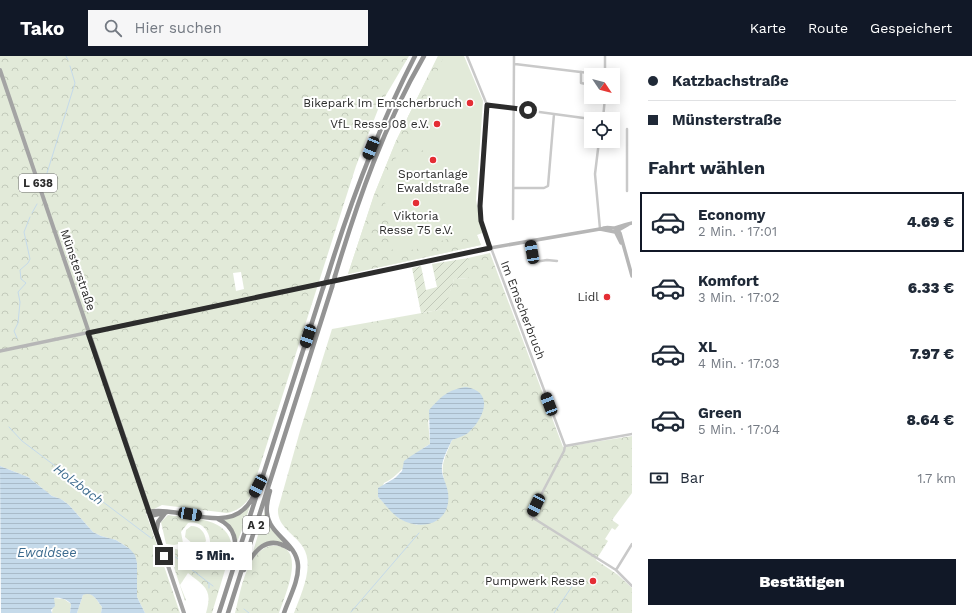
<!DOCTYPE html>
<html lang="de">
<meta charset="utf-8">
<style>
body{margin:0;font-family:"Work Sans",sans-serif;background:#f6f6f7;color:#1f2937;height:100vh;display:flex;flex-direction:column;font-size:15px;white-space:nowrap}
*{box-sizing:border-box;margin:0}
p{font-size:13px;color:#747a83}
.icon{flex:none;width:22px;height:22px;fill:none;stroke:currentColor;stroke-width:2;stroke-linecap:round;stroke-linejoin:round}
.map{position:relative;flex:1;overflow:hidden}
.details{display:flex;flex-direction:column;background:#fff;width:340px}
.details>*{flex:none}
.banner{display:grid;align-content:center;height:88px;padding:0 16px;background:#fff}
.needle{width:26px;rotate:125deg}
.fabs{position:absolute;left:584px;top:12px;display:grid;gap:8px}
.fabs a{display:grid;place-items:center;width:36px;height:36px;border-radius:0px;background:#fff;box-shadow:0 2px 10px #0003;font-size:20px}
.end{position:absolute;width:18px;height:18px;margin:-9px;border:5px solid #2c2c2c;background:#fff;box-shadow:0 0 0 2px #fff}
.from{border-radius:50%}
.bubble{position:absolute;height:28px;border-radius:0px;background:#fff;box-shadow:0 2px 10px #0003;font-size:13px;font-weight:800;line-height:28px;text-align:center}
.car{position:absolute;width:12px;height:24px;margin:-12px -6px;border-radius:5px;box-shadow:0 0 3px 1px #0007;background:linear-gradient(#222 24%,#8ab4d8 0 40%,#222 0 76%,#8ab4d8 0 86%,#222 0)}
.banner b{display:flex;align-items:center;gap:14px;height:38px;font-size:15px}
.banner b+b{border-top:1px solid #e0e1e3}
.banner i{width:10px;height:10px;background:#1f2937}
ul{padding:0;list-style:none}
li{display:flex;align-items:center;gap:12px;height:60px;margin:0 8px 6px;padding:0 8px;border:2px solid transparent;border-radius:0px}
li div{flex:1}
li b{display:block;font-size:15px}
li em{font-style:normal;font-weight:800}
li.on{border-color:#111827}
li>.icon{width:36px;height:36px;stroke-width:1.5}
h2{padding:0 16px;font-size:18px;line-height:48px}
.pay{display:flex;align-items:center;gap:10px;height:44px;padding:0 16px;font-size:15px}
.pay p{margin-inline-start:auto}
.action{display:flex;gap:8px;margin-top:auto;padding:8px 16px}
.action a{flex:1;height:46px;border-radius:0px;background:#111827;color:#fff;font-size:16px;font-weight:800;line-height:46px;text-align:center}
header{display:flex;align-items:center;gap:24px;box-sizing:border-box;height:56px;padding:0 20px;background:#111827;color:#fff}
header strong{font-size:19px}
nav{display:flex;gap:22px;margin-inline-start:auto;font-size:14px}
.search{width:280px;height:36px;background:#f6f6f7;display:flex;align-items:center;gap:10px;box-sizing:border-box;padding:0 14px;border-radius:0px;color:#747a83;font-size:15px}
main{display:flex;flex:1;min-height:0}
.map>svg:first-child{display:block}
.grass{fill:#e2ead9}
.forest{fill:url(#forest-crowns);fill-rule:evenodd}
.garden{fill:url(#garden-furrows)}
.water{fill:url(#water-rules)}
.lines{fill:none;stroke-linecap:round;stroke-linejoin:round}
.stream{stroke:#c5daea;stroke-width:1}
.street{stroke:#c9c9c9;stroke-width:2.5}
.secondary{stroke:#b6b6b6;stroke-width:3.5}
.primary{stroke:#a4a4a4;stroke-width:4}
.highway{stroke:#939393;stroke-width:4.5}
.highway-bridge{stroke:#939393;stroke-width:4.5}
.route{stroke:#2c2c2c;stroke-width:5}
.poi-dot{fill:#e42d34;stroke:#fff;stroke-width:1.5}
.labels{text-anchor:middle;stroke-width:4;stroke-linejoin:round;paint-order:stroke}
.shield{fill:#fff;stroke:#6b6b6b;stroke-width:1}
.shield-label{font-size:11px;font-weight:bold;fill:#2c2c2c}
.poi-label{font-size:12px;fill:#2c2c2c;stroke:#fff;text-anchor:end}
.street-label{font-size:12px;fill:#2c2c2c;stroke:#fff}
.water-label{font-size:13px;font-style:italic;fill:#3b6a8d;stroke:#fff}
</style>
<header>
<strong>Tako</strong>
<div class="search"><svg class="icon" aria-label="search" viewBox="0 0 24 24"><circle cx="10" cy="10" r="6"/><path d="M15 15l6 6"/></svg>Hier suchen</div>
<nav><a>Karte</a><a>Route</a><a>Gespeichert</a></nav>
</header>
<main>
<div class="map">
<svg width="632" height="557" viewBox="0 0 632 557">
<defs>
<pattern id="forest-crowns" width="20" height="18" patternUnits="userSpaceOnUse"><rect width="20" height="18" fill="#e2ead9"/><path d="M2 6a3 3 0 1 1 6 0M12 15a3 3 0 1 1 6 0" fill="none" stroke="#c2c9ba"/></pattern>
<pattern id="garden-furrows" width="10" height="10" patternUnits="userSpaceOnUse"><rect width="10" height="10" fill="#e2ead9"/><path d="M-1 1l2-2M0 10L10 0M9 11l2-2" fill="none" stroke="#c2c9ba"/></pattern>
<pattern id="water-rules" width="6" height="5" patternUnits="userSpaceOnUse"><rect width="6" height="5" fill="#c5daea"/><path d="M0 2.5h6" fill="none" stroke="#a9bbc9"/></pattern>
</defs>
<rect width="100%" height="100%" fill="#fff"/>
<path class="grass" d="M438,0h26l19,45 -7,99 6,33 -5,2 4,10 -133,29 26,-79 22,-54z
M250,450l-6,18h-3l3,1 -7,17 -15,-22 13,-3z
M265,455l5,17 16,15 -2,1 -10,-3 -21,11 7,-24h3l-3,-1z
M191,470c9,0 14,6 15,15l-5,6 -7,-2 -9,-8 1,-7z
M86,537c9,1 11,8 16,14l-1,6h-24l6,-18z
M54,542l10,1 7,5 -1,9h-18z"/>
<path class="forest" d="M0,0h409l-30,51 -23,59 -106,331c-6,9 -13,14 -23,16l-65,-8 -16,8 34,100h-35l-8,-16v-34l-7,-14 -14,-9 -15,-4 -8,-4 -24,-27 -8,-6 -9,-3 -24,-19 -28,-11zM241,216l3,17 -8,2 -3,-18z
M438,0h6l-10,23 -6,3 2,6 -25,54 31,15 4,8 -10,-3 -16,-11 -20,8 -6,11 -6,23 10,31 -7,7 8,20c17,3 50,-10 66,-17l-1,6 14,-3v-3l4,-1 5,12 -133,29 26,-79 22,-54z
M490,197l73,194 69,-11v57l-20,27 7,5 -4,5 -3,-2 -7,11 3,2 -12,19 22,15 14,13v25h-338c7,-19 21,-47 9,-66 -9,-14 -26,-20 -25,-38l22,-78 32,-102 112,-20 10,-30 14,-1v-20zM428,364l40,13 -16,7c-10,24 -13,27 -4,53l-31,32 -17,-6 -22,-22 6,-14c19,-9 27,-29 46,-39z
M168,459c25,4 61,2 64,32l-20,66h-6c7,-24 -1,-26 -18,-40l-8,12 6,15 -1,1 -17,-52c12,-3 19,9 27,8 6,-5 12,-7 15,-13 1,-12 -9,-24 -22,-21l-7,9 2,11 -9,2 -8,-1 -5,-22z
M269,490c41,-5 16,49 10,67h-44c6,-22 10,-58 34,-67z"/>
<path class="garden" d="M468,202v20l-14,1 -9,30 -24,4 -9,-45 9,-2 5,24 11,-3 -5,-23z"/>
<path class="water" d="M466,331c29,5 18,31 3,45 -4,4 -12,6 -17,8 -4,9 -9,17 -10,26 -1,11 5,17 6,27 4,30 -26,39 -48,26 -8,-5 -15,-15 -22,-22v-9l17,-10 7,-7 2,-10 7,-5 19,-12 -1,-34c13,-14 18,-20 37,-23z
M0,410l28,11 24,19 9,3 8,6 24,27 8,4 15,4 14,9 5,6 2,8v34l8,16h-44l1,-6c-5,-6 -9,-16 -19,-12l-6,18h-7l1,-9c-4,-5 -11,-7 -17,-6l1,8 -4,4 1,3h-51z"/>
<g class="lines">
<path class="stream" d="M66,0l2,4
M46,130l1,-13 28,-90 -5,-17
M32,157l5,-9
M17,282l-3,-7 4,-8 2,-21 -2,-10 8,-9 -5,-4 -1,-9 8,-7 2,-4 -6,-27 6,-15
M9,371l13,14 129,97
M169,496l44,34
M209,527v5
M244,553l5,4
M351,556l68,-79
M554,557l23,-34"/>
<path class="street" d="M467,0l20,49 -8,101 2,15 84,225 -1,5 -34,65 86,54 16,16
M515,8l90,11
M581,16v11l10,2
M605,19v-19
M487,49l104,14
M603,63l2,-22
M599,85l-4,33 5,55
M515,132h29l4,-2 6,-72
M627,135v-62
M513,163l1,-163
M530,185l4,21 13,-2 10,1
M565,390l67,-12
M616,514l16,-26"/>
<path class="secondary" d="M616,172l4,5 12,43
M601,173c5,-3 8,-1 14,-1 3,-1 12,-4 17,-5
M615,175l6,12
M0,295l490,-103 110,-19 15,3 14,-8"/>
<path class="primary" d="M0,14l184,543"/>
<path class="highway" d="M335,220c23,-76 49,-151 89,-220
M327,222c24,-78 51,-150 88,-222
M270,435c-2,7 -4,15 -3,22 2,22 29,29 31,52 1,16 -9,33 -14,48
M148,456c29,-6 74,19 96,-3 6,-5 10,-13 13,-21
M150,460l17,-4
M218,463c18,8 19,23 16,41
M156,477l2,-11 7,-9
M244,514c10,-19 23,-37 46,-21
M219,557l104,-325
M228,557l104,-326"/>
<path class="highway-bridge" d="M332,231l3,-11
M323,232l4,-10"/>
</g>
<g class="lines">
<path class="route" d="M164,500l-76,-223 402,-85 -9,-27 -1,-15 7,-101 41,5"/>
</g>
<g class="poi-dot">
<circle cx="470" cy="47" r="4"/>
<circle cx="437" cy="68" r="4"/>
<circle cx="433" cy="104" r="4"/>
<circle cx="416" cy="147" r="4"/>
<circle cx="607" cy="241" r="4"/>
<circle cx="593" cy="525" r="4"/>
</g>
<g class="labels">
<g class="shield">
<rect x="19" y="118" width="38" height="18" rx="3"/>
<rect x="243" y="460" width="26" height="18" rx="3"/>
</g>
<g class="shield-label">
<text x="38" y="131">L 638</text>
<text x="256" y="473">A 2</text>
</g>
<g class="poi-label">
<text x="462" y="51">Bikepark Im Emscherbruch</text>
<text x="429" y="72">VfL Resse 08 e.V.</text>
<text x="433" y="122" text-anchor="middle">Sportanlage<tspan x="433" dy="14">Ewaldstraße</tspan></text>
<text x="416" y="164" text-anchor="middle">Viktoria<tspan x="416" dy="14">Resse 75 e.V.</tspan></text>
<text x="599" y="245">Lidl</text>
<text x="585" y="529">Pumpwerk Resse</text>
</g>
<g class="street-label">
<text transform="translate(78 214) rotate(71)" y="4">Münsterstraße</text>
<text transform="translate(523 254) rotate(69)" y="4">Im Emscherbruch</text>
</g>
<g class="water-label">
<text transform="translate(79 428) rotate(37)" y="5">Holzbach</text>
<text x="47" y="501">Ewaldsee</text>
</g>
</g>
</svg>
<div class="fabs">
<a><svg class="needle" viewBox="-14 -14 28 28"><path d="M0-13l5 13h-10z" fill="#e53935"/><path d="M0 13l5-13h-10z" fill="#747a83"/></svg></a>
<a><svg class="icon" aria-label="locate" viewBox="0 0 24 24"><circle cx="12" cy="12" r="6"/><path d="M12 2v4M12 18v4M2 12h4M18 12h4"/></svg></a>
</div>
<i class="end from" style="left:528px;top:54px"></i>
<i class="end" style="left:164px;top:500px"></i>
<div class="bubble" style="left:178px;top:486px;width:74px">5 Min.</div>
<i class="car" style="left:371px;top:92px;rotate:202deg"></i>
<i class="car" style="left:532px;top:196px;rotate:350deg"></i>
<i class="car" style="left:308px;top:280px;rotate:198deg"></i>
<i class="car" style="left:549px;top:348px;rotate:339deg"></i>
<i class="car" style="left:258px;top:430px;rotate:207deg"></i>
<i class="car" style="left:536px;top:449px;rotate:206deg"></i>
<i class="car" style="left:190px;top:458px;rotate:99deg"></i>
</div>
<section class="details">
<div class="banner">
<b><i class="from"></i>Katzbachstraße</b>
<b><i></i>Münsterstraße</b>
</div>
<h2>Fahrt wählen</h2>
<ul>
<li class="on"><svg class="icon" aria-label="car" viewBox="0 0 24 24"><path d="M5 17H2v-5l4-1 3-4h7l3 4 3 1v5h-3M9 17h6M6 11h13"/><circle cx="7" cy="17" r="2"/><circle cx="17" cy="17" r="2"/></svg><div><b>Economy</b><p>2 Min. · 17:01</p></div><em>4.69 €</em></li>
<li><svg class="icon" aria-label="car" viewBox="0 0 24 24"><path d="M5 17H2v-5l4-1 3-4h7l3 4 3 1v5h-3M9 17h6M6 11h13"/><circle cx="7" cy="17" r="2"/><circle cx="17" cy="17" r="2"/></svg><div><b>Komfort</b><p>3 Min. · 17:02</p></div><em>6.33 €</em></li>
<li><svg class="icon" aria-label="car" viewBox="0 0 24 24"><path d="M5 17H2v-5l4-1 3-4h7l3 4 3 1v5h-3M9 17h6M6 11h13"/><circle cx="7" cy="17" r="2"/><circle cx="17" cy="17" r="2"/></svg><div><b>XL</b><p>4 Min. · 17:03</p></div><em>7.97 €</em></li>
<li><svg class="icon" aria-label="car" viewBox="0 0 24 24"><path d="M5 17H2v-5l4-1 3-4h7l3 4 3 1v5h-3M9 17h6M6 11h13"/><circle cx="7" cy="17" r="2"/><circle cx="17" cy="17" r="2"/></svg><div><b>Green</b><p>5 Min. · 17:04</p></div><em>8.64 €</em></li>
</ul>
<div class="pay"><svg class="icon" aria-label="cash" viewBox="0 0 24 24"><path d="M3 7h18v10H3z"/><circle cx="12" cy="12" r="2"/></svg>Bar<p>1.7 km</p></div>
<div class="action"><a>Bestätigen</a></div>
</section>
</main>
